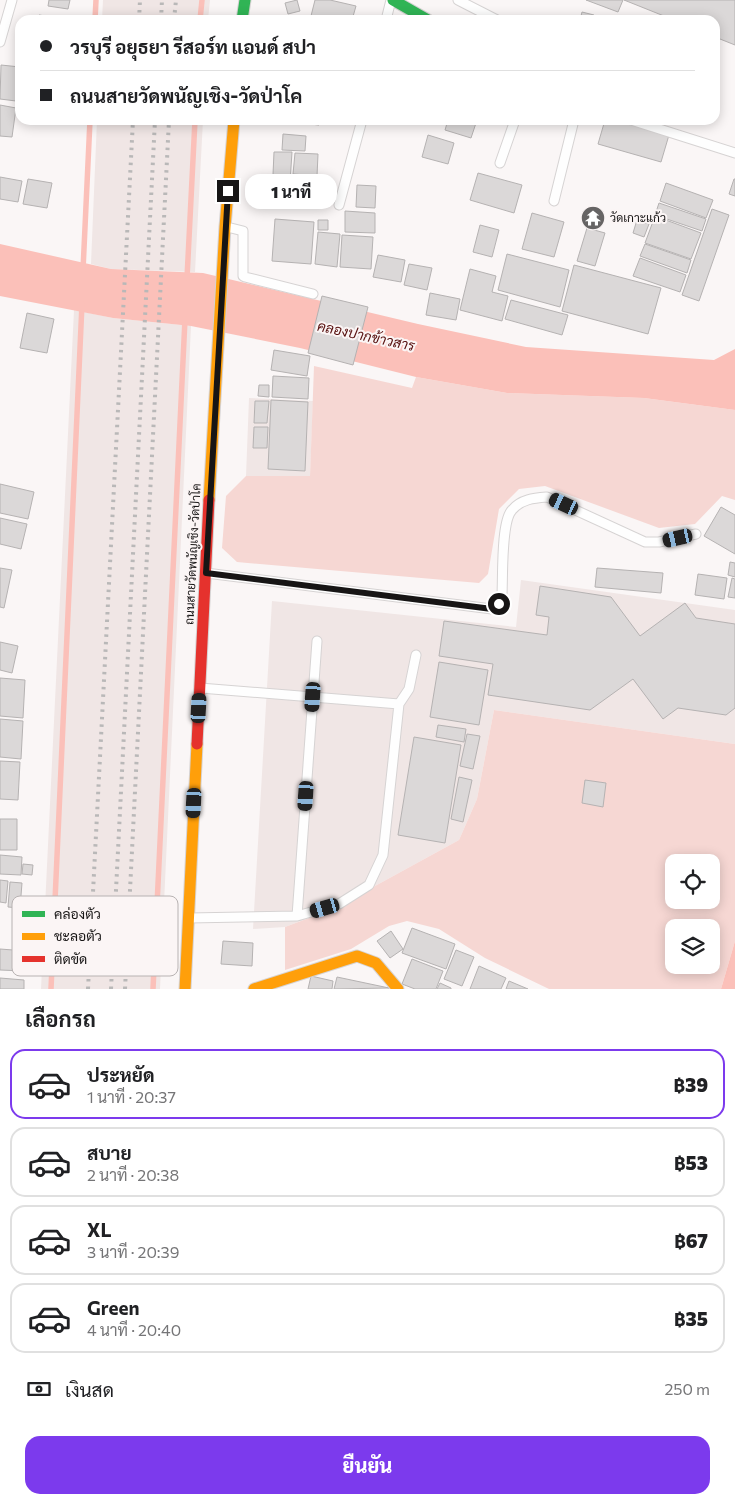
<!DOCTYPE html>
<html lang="th">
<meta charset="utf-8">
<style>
body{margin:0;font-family:Commissioner,Sarabun,sans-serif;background:#f6f6f6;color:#202124;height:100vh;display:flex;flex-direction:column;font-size:19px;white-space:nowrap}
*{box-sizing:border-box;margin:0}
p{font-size:16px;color:#757577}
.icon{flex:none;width:28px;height:28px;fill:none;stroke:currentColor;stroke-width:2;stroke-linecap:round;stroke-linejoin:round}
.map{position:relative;height:989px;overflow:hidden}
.sheet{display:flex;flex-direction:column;background:#fff;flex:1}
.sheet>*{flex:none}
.hud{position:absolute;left:15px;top:15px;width:705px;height:110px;border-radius:15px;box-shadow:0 2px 12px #0003;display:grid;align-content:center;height:110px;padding:0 25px;background:#fff}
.fabs{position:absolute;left:665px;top:854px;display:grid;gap:10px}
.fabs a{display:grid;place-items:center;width:55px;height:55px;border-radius:10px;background:#fff;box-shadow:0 2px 12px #0003;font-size:25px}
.end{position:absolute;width:22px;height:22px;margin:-11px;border:6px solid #171515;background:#fff;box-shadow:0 0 0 2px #fff}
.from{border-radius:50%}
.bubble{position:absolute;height:35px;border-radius:15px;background:#fff;box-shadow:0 2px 12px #0003;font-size:16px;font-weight:800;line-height:35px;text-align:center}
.car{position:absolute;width:15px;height:30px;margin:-15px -8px;border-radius:6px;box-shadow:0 0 4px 1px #0007;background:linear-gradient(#222 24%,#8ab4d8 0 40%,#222 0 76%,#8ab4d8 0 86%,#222 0)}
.hud b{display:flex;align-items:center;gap:18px;height:48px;font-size:19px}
.hud b+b{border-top:1px solid #e0e0e0}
.hud i{width:12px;height:12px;background:#202124}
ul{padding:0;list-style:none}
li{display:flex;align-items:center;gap:15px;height:70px;margin:0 10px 8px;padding:0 15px;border:2px solid #e0e0e0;border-radius:15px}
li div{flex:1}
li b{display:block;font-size:19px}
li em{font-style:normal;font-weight:800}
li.on{border-color:#7c3aed}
li>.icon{width:45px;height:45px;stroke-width:1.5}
h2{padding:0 25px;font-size:22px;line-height:60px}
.pay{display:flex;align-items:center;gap:12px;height:55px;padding:0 25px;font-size:19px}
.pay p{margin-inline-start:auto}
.primary-button{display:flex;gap:10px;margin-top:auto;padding:10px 25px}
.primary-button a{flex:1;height:58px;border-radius:15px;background:#7c3aed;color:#fff;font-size:20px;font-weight:800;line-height:58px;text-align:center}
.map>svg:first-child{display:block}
.built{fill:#f0e6e5}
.green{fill:#f6d7d3;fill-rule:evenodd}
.water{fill:#fbc0b9}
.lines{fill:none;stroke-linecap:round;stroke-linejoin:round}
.stream{stroke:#fbc0b9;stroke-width:5.5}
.building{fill:#dbd8d8;stroke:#b5b2b2}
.lane-casing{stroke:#d6d3d3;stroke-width:11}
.fast-casing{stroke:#d6d3d3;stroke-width:13}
.slow-casing{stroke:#d6d3d3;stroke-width:13}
.jam-casing{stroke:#d6d3d3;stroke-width:13}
.lane{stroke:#fefefe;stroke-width:9}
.fast{stroke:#30b455;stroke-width:11}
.slow{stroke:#ff9f0a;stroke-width:11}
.jam{stroke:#e5322d;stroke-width:11}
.rail{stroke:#b9b8b8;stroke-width:4;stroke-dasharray:2.5 5;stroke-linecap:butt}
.route{stroke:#171515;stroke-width:6}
.labels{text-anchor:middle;stroke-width:4;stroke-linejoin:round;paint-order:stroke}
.poi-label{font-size:12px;fill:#171515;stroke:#fbf5f5;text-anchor:start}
.street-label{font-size:12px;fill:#171515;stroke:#fbf5f5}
.water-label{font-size:14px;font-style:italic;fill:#57100f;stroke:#fbf5f5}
.key{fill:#fbf5f5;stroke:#b7b2b2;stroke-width:1}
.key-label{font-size:14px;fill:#171515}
</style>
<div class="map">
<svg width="735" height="989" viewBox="0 0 735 989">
<rect width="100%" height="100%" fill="#faf6f6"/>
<path class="built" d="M103,0h107l-2,20h-106z
M97,120h106l-8,152 -84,-3 -20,-5z
M74,310l39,8 78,8 -31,663h-119z
M249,398l64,3 -3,75h-64z
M521,580l214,30v134l-241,-34 -17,89 -18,41 -126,69 -48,18 -32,2 19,-328 244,26z"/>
<path class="green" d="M314,366l98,22 4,-11 91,16 137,5 91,12v90l-13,-4 -27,28 -36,4 -114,-42 -26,3 -20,20 -11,65 -9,9 -242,-21 -15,-14 4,-52 20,-20h64z
M494,710l241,34v197l-14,48h-172l-64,-31 -46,-29 -32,-8 -18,5 -38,23 -66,21v-43l48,-18 126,-69 18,-41zM674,862h37v38h-37zM674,928h37v37h-37z"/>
<path class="water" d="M0,244l111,25 92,4 215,51 108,23 188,13 21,-11v61l-91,-12 -137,-5 -91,-16 -116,-29 -109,-22 -78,-8 -113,-22z
M735,941v48h-14z"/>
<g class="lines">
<path class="stream" d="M95,20l1,-20
M200,20l2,-20
M83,270l7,-150
M187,278l8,-158
M51,989l31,-685
M153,989l32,-670"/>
</g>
<path class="building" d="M49,0h21l-2,9 -20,-3z
M297,0l3,11 -12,3 -3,-11z
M315,0h15l26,6 -4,14h-42z
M586,0h37l-5,12z
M624,0h111v45l-20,-8v-17h-41z
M582,12l12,3 -2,5h-12z
M39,15l19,3v2h-20z
M1,65l19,2 -4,34 -16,-2z
M0,105l16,3 -4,29 -12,-1z
M276,120h43v5z
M448,120h29l-6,18 -26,-8z
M605,120h10l54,15 -8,27 -63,-18z
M283,134l23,2 -1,15 -23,-1z
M428,135l26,8 -6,21 -26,-7z
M274,152h18l-3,46 -17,-1z
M295,153l23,1 -1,22 -24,-2z
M478,173l44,12 -8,28 -44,-13z
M0,177l22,4 -4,21 -18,-3z
M294,177l23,2 -2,29 -23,-2z
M28,179l24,4 -5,25 -24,-4z
M734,179h1v17l-6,-2z
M666,183l47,17 -7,18 -46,-17z
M357,185l19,1 -1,22 -19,-1z
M280,199l10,1v6h-10z
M659,203l47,16 -4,12 -47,-16z
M712,209l17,6 -30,86 -17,-6z
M345,211l30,2v20l-30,-1z
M532,213l32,9 -10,35 -32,-8z
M655,216l46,17 -10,26 -46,-16z
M275,219l39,3 -3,42 -39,-3z
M318,220h10v10h-10z
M637,220l12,4 -5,13 -11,-4z
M480,225l19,5 -7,27 -19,-5z
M587,228l18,5 -10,33 -18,-5z
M318,232l22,2 -3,33 -22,-3z
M342,235l31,2 -2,32 -31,-2z
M645,244l46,16 -4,13 -47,-17z
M507,254l62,16 -9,37 -62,-17z
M378,255l27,5 -4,22 -28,-5z
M640,258l46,17 -6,17 -47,-16z
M409,264l23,4 -5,22 -23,-5z
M574,265l87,23 -13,46 -86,-23z
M470,269l26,7 -4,16 16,4 -6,25 -42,-11z
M430,293l30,6 -4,21 -30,-5z
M322,296l46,11 -15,58 -45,-12z
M511,300l57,15 -6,20 -57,-16z
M27,313l27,6 -7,34 -27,-5z
M274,350l36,6 -3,20 -36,-6z
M273,376l36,2 -1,21 -36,-2z
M259,385h10v12l-11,-1z
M271,400l37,2 -3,69 -37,-2z
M255,401h14l-2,22h-13z
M254,427h14l-1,21h-14z
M0,484l34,8 -6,27 -28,-6z
M721,507l14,8v39l-31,-18z
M0,518l27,6 -6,25 -21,-5z
M730,562l5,1v14l-7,-2z
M0,568l12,2 -8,38 -4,-1z
M597,568l66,5 -2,20 -66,-6z
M698,574l29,4 -3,21 -29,-4z
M732,578l3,1v19l-7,-1z
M540,586l71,11 29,39 45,-33 11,15 39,6v84l-9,7 -48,-7 -15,11 -30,-40 -43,31 -102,-15 5,-31 -54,-8 5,-35 103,14 2,-18 -13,-2z
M0,642l18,4 -6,27 -12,-3z
M439,662l49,8 -9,55 -49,-8z
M0,678l25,2 -2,38 -23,-2z
M0,719l23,2 -2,38 -21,-2z
M438,725l28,4 -2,13 -28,-5z
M467,734l13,2 -7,33 -13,-3z
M414,737l47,8 -16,98 -47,-8z
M0,761l20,1 -2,38 -18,-1z
M459,777l13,3 -9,42 -12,-3z
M585,780l21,3 -3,24 -21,-4z
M0,819h17v31h-17z
M0,855l22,2 -1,18 -21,-1z
M23,864l10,1 -1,10 -10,-1z
M0,880l8,1 -2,22 -6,-1z
M10,882l12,1 -2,25 -12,-1z
M412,928l43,16 -9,25 -44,-16z
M391,931l12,18 -13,9 -13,-17z
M223,941l30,2 -1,23 -31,-2z
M0,949l26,2 -1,20 -25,-1z
M456,950l18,7 -12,29 -18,-7z
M412,959l31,12 -7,18h-21l-13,-5z
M479,966l27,12 -5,11h-31z
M311,976l22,5 -1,8h-24z
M337,977l52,11 -55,1z
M0,978l24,2v9h-24z
M509,981l19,8h-22z
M440,983l11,5v1h-14z"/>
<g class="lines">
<g class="lane-casing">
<path id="lane" d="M458,0l39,20
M386,20l5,-20
M0,42l12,-42
M631,120l104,33
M500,163l15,-43
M554,201l20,-81
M339,205l23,-85
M227,227l16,4v45l2,1 68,17
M206,573l286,36 7,-5 3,-10c1,-18 -1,-73 10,-84 9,-11 23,-12 35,-13l98,45h14l37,-8
M399,704l10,-15 7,-34
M297,916l20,-275
M189,918l108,-2 42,-12 30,-19 14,-30 16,-151 -199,-16"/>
</g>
<g class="fast-casing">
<path id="fast" d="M393,0l35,20
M242,20l3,-20"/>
</g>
<g class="slow-casing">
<path id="slow" d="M209,500l16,-273 9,-107
M185,989l12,-245
M254,989l103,-33 19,7 22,26"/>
</g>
<g class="jam-casing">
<path id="jam" d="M197,744l12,-244"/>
</g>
<use href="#lane" class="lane"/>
<use href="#fast" class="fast"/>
<use href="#slow" class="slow"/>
<use href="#jam" class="jam"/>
<path class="rail" d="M139,20l1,-20
M161,20l1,-20
M174,20l2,-20
M88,989l45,-869
M111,989l44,-869
M125,989l44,-869"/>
</g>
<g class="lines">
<path class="route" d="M228,191l-22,382 286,36 7,-5"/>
</g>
<defs>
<g id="temple-disc" transform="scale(1.25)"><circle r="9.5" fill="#666464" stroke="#fbf5f5"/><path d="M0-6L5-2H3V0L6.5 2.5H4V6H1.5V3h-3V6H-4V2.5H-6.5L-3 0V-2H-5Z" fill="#fff"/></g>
</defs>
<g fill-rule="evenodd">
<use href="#temple-disc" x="593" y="218"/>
</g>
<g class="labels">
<g class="poi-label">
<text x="610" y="222">วัดเกาะแก้ว</text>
</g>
<g class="street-label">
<text transform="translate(193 554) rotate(-87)" y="4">ถนนสายวัดพนัญเชิง-วัดป่าโค</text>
</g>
<g class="water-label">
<text transform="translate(366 336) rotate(12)" y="5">คลองปากข้าวสาร</text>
</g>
</g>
<rect x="12" y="896" width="166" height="80" rx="8" class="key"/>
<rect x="22" y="911" width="23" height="6" fill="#30b455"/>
<rect x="22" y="933" width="23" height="7" fill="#ff9f0a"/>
<rect x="22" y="956" width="23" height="6" fill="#e5322d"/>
<g class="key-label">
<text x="54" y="919">คล่องตัว</text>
<text x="54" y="941">ชะลอตัว</text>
<text x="54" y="964">ติดขัด</text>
</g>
</svg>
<div class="fabs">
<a><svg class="icon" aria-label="locate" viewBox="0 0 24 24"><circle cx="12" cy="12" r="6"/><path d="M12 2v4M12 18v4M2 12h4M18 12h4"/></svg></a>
<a><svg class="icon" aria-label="layers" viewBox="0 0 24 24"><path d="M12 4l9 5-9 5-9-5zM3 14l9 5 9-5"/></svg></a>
</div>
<i class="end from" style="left:499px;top:604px"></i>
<i class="end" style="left:228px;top:191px"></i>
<div class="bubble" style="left:245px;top:174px;width:92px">1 นาที</div>
<i class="car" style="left:564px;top:504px;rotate:295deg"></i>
<i class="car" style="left:678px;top:538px;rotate:257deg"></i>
<i class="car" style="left:313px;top:697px;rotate:184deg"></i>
<i class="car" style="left:199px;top:708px;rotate:3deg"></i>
<i class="car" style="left:306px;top:796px;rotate:184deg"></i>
<i class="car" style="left:194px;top:803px;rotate:183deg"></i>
<i class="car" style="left:325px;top:908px;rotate:254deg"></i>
<div class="hud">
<b><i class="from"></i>วรบุรี อยุธยา รีสอร์ท แอนด์ สปา</b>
<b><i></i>ถนนสายวัดพนัญเชิง-วัดป่าโค</b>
</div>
</div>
<section class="sheet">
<h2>เลือกรถ</h2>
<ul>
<li class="on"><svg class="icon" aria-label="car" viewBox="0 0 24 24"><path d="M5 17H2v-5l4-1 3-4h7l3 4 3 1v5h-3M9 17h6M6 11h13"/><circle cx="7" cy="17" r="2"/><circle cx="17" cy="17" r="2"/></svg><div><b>ประหยัด</b><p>1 นาที · 20:37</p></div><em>฿39</em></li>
<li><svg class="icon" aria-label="car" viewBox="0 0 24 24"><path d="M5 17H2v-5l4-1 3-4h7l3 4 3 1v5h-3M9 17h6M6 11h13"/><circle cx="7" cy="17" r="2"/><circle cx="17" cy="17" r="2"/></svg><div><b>สบาย</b><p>2 นาที · 20:38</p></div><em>฿53</em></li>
<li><svg class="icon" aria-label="car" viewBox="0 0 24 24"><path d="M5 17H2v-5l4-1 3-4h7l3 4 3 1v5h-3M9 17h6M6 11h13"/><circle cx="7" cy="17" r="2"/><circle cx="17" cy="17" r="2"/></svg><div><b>XL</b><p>3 นาที · 20:39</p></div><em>฿67</em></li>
<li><svg class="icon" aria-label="car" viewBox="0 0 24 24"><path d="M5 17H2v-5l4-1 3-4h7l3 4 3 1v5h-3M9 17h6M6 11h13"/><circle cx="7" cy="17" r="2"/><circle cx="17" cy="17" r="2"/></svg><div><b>Green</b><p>4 นาที · 20:40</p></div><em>฿35</em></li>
</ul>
<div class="pay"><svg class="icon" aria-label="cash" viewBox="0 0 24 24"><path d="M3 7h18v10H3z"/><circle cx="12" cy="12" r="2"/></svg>เงินสด<p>250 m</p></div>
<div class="primary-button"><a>ยืนยัน</a></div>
</section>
